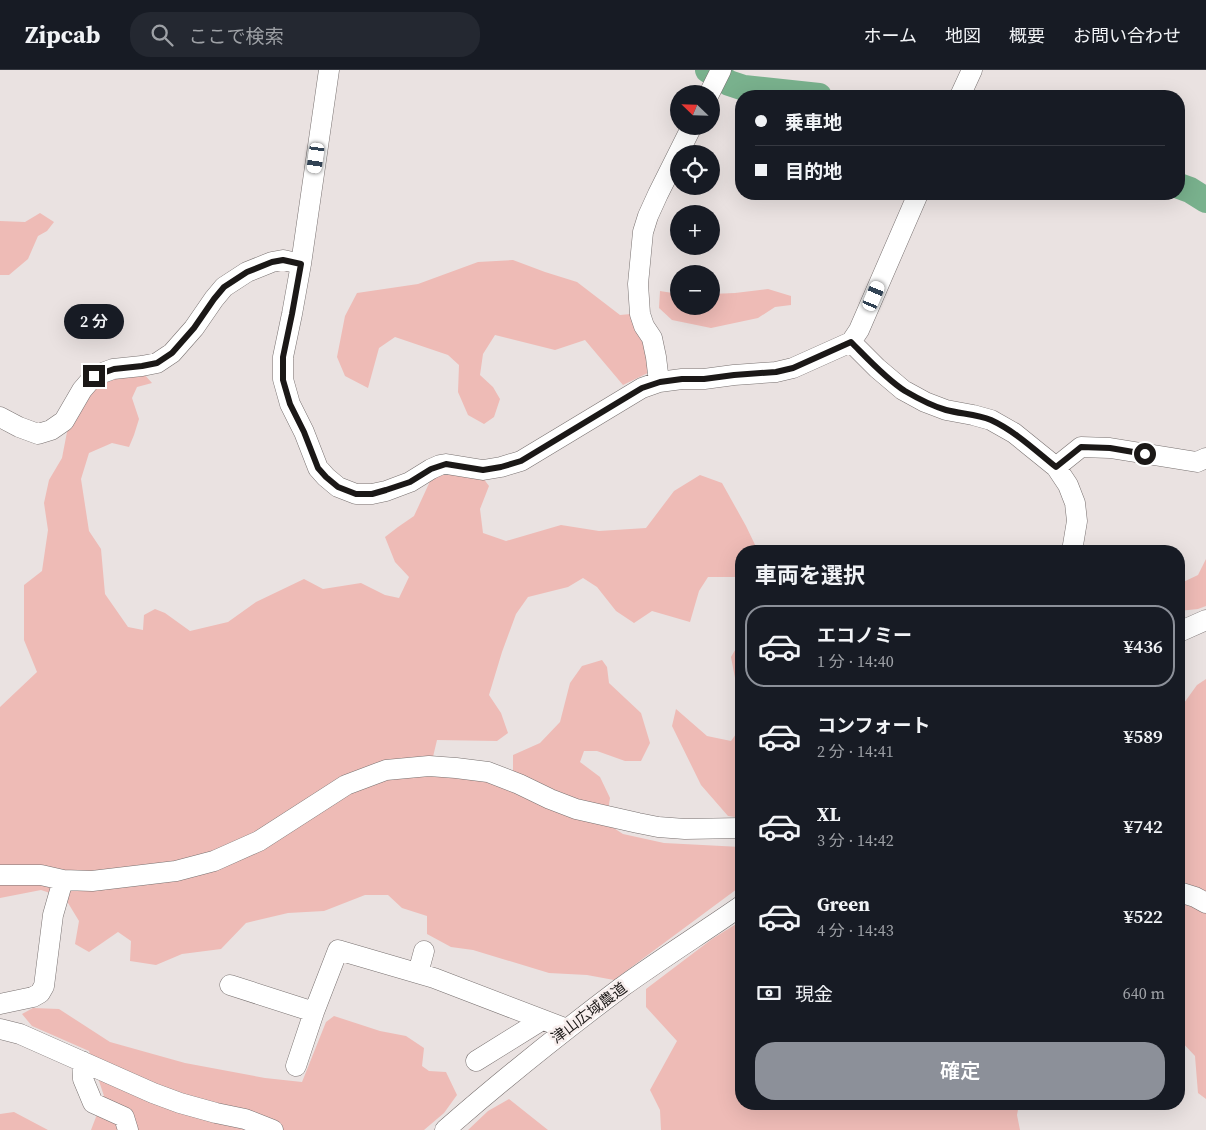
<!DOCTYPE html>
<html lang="ja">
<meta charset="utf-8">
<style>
body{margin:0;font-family:"Source Serif 4","Noto Sans JP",serif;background:#242831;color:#f1f3f6;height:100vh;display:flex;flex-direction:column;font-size:19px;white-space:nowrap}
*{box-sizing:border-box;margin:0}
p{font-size:16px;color:#9ea1a6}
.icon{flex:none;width:28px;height:28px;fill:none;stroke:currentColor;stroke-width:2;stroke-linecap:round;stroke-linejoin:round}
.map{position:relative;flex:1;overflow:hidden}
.sheet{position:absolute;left:735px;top:475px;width:450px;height:565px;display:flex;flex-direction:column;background:#171b24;border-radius:20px;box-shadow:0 5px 20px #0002}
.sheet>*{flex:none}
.banner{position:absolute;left:735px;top:20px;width:450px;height:110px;border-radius:20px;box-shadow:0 5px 20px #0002;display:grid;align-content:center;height:110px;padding:0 20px;background:#171b24}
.needle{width:32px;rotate:293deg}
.buttons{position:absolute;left:670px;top:15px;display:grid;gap:10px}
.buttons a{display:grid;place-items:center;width:50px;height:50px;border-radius:50%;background:#171b24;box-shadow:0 5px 20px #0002;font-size:25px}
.end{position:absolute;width:22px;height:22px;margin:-11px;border:6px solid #1b1817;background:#fff;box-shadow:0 0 0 2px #fff}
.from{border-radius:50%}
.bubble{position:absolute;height:35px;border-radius:18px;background:#171b24;box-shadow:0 5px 20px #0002;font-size:16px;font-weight:600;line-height:35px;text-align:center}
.car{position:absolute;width:15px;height:30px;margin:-15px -8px;border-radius:6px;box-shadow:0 0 4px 1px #0007;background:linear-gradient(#fff 24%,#345 0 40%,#fff 0 76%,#345 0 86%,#fff 0)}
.banner b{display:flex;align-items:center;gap:18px;height:48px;font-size:19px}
.banner b+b{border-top:1px solid #363941}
.banner i{width:12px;height:12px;background:#f1f3f6}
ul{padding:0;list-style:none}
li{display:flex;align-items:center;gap:15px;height:82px;margin:0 10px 8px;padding:0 10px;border:2px solid transparent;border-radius:20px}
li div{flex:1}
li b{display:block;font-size:19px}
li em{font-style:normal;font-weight:600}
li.active{border-color:#8c9099}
li>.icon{width:45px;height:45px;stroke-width:1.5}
h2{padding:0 20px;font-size:22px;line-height:60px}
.pay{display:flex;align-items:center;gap:12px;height:55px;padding:0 20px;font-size:19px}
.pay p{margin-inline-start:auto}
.action{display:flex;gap:10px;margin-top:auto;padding:10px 20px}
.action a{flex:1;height:58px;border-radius:20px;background:#8c9099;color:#fff;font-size:20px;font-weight:600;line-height:58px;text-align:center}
header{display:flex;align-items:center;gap:30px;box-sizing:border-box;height:70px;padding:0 25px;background:#171b24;border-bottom:1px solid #363941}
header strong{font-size:24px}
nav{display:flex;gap:28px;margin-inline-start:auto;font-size:18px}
.search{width:350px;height:45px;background:#242831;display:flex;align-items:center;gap:12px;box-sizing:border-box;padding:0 18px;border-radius:20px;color:#9ea1a6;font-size:19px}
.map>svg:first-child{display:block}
.green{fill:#eebbb6}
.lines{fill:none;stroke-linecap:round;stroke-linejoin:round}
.river{stroke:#79b18d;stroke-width:26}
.minor-casing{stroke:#787170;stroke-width:21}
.minor{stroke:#fff;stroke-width:20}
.route{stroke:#1b1817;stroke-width:6}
.labels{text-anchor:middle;stroke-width:5;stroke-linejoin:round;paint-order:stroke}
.street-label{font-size:15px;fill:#1b1817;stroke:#f8efee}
</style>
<header>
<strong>Zipcab</strong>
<div class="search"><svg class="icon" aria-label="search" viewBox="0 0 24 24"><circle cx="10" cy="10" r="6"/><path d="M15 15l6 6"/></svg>ここで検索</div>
<nav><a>ホーム</a><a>地図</a><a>概要</a><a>お問い合わせ</a></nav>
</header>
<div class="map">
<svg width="1206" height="1060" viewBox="0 0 1206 1060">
<rect width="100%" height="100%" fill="#eae2e1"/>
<path class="green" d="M40,143l14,9 -7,9 -9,5 -10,23 -19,16h-9v-54l25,1z
M513,190l32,12 32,10 43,33 11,-1 16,32 5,25 -29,14 -38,-45 -30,10 -60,-15 -12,19 -3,21 13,12 7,12 -6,18 -10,7 -16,-9 -10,-23 1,-27 -11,-10 -53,-18 -16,11 -11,40 -23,-12 -8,-19 8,-41 12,-23 61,-9 60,-22z
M768,219l23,7v9l-16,2 -17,11 -47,10 -39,-8 -13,-12 1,-17 19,3v12h32v-12l24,-1z
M143,303l9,10 -15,4 -5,11 7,21 -5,16 -5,12 -17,-4 -23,10 -8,26 8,52 12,18 4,45 23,33 15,3 1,-15 11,-6 10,4 25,18 38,-9 28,-20 48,-23 19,10 38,-6 24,12 14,3 10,-21 -14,-15 -10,-25 13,-10 16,-11 18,-39 14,-8 34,5 9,12 -9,23 3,24 23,8 55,-16 38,6 47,-3 28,-37 26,-16 22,8 24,43 12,25h-17v26h-33l-9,14 -9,31 -38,-11 -18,12 -18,-12 -19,-24 -14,-9 -15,9 -40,10 -12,17 -14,38 -13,43 12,18 7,20 -11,8 -60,-1 -5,21 81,15v-21l27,-12 20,-21 10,-39 12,-17 20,-6 5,7 2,16 32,30 9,30 -9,18h-16l-28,-10h-13l-4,11 20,15 10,21 -4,25 17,11 41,9 77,4v39l-127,94 -27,-5 -38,-2 -76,-23 -22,-3 -24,-13v-18l-25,-8 -14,-13h-23l-41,16 -36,2 -42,10 -25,26 -39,5 -26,11 -26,-4 1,-20 -13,-9 -29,20 -14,-8 4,-23 -14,-23 -24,-8 -41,8v-191l37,-35 -13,-32v-55l18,-14 6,-41 -4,-27 5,-23 13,-22 5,-26 13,-25 18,-25z
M1206,489v47l-8,3 -19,2v-27l19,-9z
M741,570v46l-6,-8 -4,-21z
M1206,609v420l-8,-6 -3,-37 -16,-17v-329l18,-25z
M676,639l31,27 24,5 10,-14v91l-13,-2 -27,-31 -29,-59z
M741,851v183h278l-2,11 3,15h-359l-1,-20 -10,-20 27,-49 -31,-34v-18l66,-50z
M33,938l26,1 51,33 75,21 80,15 37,4 24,-60 8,-6 46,15 26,5 18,12 -2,18 7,5 17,1 11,23 -13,18 -20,17h-333l13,-34 -15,-45 -57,-25 -10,-12z
M509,1029l39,31h-80l20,-19z
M14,1042l34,18h-48v-16z"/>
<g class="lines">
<path class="river" d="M708,0l21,13 15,5 75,8
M1179,116l11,4 16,10"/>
<g class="minor-casing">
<path id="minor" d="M329,0l-28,194 -9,50 -9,43v22l7,25 14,28 14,36 8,9 12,10 18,7h16l14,-3 24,-9 21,-13 9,-4 6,-1 37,6 18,-3 20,-6 121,-73 17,-6 23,-3h22l30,-4 42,-3 17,-4 58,-26 8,-12 59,-136
M709,24l12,-24
M960,26l12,-26
M851,272l26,26 26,22 22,12 21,8 27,5 18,5 23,13 42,34 12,18 7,18 2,18 -5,30
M659,312l-3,-25 -4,-19 -8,-12 -4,-12 -2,-30 5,-52 5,-16 10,-22 34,-68
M0,347l19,10 19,7 13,-4 13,-9 18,-31 12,-14 19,-7 29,-3 15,-3 15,-10 22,-25 20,-29 10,-12 23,-15 25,-10 11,-2 18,4
M1056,397l25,-20 29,1 87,14 9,-4
M1179,562l27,-12
M0,805h41l22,5 29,1 84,-10 38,-10 45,-20 87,-56 40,-15 43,-4 27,2 32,4 31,12 31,15 26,10 62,14 20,4 27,2 56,-1
M1179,822l16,5 11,6
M418,903l6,-22
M230,915l84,27
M0,934l33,-7 7,-4 4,-7 9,-71 10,-35
M0,959l20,5 133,59 27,10 36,10 29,6 28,11
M82,991l1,18 10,24 31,14 4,13
M476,991l66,-41
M296,996l18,-54 24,-62 96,28 133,51
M445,1060c57,-50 116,-97 177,-143 39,-28 80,-54 119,-81"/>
</g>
<use href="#minor" class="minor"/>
</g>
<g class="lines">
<path class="route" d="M94,306l20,-7 28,-3 15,-3 15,-10 22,-25 20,-29 10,-12 23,-15 25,-10 11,-2 18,4 -9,50 -9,43v23l7,24 14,28 14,36 8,9 12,10 18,7h16l14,-4 24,-8 21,-13 15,-5 37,6 18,-3 20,-6 106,-64 15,-9 18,-6 22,-3h22l30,-4 42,-3 17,-4 58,-26c15,15 35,37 54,49 12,7 27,15 41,19 15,4 31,4 45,10 24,11 45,31 65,47l25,-20 29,1 35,6"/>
</g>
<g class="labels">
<g class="street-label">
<text transform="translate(589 943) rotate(-37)" y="5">津山広域農道</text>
</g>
</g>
</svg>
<div class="buttons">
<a><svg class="needle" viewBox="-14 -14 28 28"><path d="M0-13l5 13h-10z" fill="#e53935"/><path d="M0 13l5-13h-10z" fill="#9ea1a6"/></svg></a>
<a><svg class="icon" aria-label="locate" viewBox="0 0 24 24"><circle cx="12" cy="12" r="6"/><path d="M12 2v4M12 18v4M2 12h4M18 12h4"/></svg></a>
<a>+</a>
<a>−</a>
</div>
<i class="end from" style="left:1145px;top:384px"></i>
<i class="end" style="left:94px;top:306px"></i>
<div class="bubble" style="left:64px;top:234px;width:60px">2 分</div>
<i class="car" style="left:316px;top:88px;rotate:188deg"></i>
<i class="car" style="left:874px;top:226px;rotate:23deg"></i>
<div class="banner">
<b><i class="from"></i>乗車地</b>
<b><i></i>目的地</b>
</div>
<section class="sheet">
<h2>車両を選択</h2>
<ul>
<li class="active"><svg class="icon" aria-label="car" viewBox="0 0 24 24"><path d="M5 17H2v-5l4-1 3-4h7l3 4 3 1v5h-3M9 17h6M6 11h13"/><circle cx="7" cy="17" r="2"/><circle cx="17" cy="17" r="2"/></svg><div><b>エコノミー</b><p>1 分 · 14:40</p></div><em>¥436</em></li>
<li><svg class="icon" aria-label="car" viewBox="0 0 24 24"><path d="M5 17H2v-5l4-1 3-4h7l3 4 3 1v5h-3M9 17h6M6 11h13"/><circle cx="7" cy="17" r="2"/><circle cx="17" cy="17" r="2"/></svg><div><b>コンフォート</b><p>2 分 · 14:41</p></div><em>¥589</em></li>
<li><svg class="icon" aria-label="car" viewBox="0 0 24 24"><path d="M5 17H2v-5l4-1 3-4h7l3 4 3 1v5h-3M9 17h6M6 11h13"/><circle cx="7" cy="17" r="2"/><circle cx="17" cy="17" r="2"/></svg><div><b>XL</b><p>3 分 · 14:42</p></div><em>¥742</em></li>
<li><svg class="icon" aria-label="car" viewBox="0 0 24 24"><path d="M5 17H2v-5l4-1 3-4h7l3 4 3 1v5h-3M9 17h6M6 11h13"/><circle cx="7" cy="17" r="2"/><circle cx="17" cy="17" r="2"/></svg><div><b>Green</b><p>4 分 · 14:43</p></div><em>¥522</em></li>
</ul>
<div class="pay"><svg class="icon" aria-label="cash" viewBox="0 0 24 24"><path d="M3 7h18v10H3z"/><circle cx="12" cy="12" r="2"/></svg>現金<p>640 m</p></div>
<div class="action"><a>確定</a></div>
</section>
</div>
